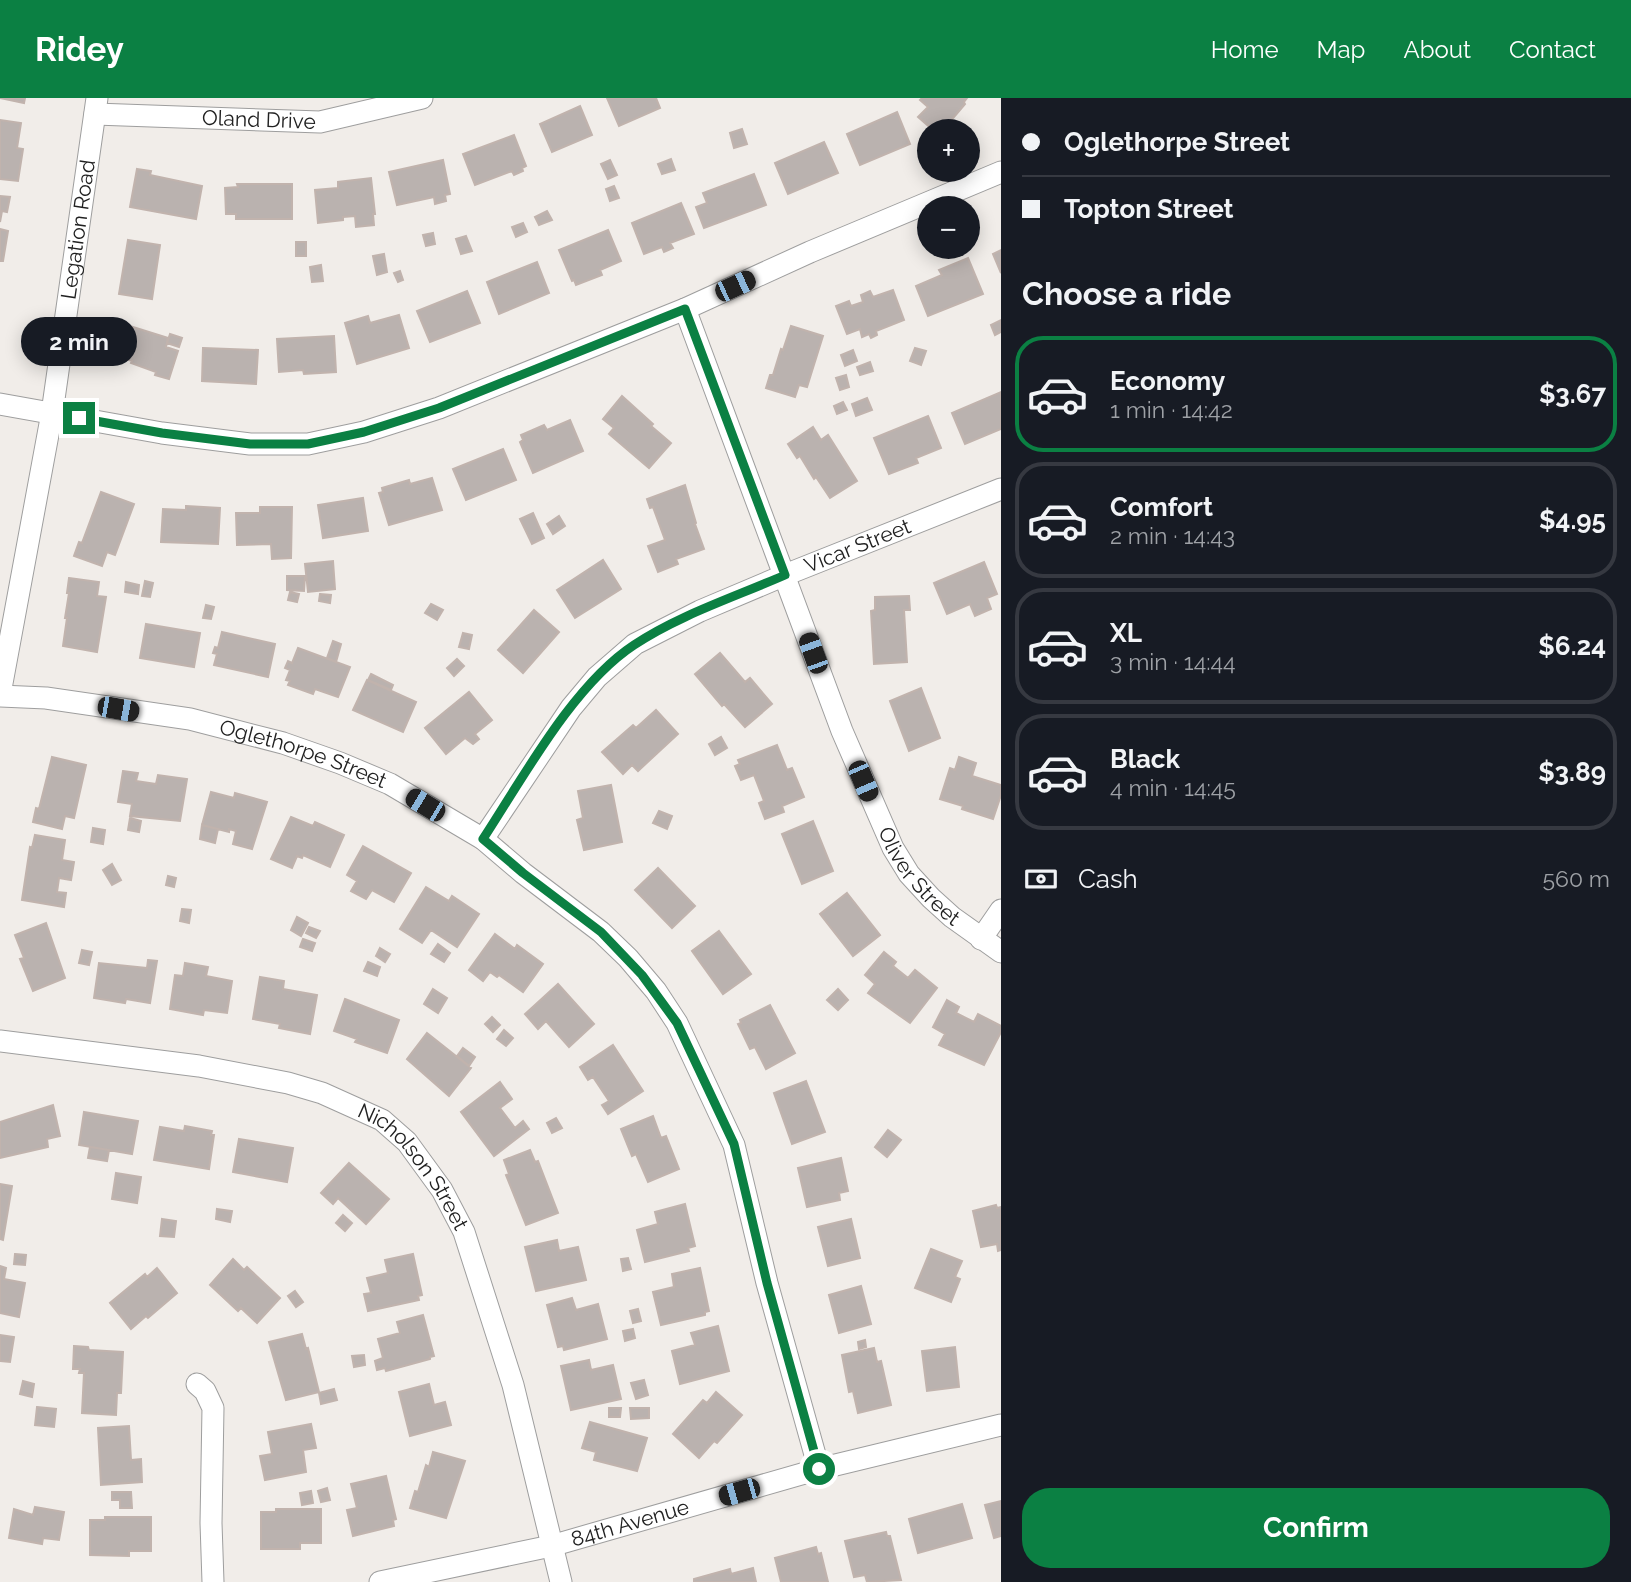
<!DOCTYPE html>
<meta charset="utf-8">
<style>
body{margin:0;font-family:Raleway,sans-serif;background:#20242c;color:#f1f3f6;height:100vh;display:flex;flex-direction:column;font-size:26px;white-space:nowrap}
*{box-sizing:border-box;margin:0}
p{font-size:23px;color:#9ea1a6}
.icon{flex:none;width:38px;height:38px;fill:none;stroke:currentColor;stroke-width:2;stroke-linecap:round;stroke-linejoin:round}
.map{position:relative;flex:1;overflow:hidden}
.side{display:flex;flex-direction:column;background:#171b24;width:630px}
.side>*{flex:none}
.top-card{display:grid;align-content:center;height:154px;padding:0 21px;background:#171b24}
.controls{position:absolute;left:917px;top:21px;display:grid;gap:14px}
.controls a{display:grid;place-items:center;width:63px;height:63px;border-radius:50%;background:#171b24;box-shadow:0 4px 18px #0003;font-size:35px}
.end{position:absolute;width:32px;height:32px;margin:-16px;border:9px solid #0b8043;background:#fff;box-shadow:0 0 0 4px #fff}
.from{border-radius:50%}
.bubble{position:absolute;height:49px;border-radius:24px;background:#171b24;box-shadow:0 4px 18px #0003;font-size:23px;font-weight:700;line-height:49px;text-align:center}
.car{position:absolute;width:21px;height:42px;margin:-21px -10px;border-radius:9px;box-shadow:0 0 5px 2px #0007;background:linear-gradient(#222 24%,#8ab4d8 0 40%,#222 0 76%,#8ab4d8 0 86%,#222 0)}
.top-card b{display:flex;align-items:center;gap:24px;height:66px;font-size:26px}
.top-card b+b{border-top:2px solid #363941}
.top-card i{width:18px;height:18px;background:#f1f3f6}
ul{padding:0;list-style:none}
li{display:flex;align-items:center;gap:21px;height:116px;margin:0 14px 10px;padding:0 7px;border:4px solid #363941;border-radius:28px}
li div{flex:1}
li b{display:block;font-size:26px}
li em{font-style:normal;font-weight:700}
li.active{border-color:#0b8043}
li>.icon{width:63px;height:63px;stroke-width:1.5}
h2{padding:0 21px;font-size:32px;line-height:84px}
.pay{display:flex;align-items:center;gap:18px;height:77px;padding:0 21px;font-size:26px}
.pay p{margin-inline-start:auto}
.button{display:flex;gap:14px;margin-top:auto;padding:14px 21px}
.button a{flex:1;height:80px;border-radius:28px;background:#0b8043;color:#fff;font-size:28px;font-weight:700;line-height:80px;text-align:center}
header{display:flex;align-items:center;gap:42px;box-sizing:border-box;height:98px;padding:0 35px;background:#0b8043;color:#fff}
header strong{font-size:33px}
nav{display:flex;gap:38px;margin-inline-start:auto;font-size:24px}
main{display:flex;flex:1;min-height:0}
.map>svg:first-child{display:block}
.building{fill:#bab2af;stroke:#c1b3ad;stroke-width:2}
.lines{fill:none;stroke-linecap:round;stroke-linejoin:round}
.street-casing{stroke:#9e9e9e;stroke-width:23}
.street{stroke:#fff;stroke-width:21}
.route{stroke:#0b8043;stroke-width:9}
.labels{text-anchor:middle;stroke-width:5;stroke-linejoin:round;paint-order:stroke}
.street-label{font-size:21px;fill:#212121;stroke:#fff}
</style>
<header>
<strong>Ridey</strong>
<nav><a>Home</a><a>Map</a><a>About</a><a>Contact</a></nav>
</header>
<main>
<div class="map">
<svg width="1001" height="1484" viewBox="0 0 1001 1484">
<rect width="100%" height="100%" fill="#f1ede9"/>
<path class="building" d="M0,0h25l-1,5z
M607,0h49l4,10 -41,18z
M922,0h45l-3,4 1,2 -17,20 2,2 -4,5h-12l-16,-14 10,-10 -8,-7z
M580,8l12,29 -40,17 -12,-28z
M897,14l13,32 -50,21 -13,-31z
M0,22l21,3 -4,25 6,1 -5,32 -18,-2z
M742,31l5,15 -13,4 -4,-15z
M514,37l12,31 -4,2 1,3 -9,4 -2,-4 -37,14 -12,-31z
M824,44l14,31 -50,21 -13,-31z
M671,61l4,11 -13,4 -4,-10z
M443,62l7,34 -5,1 1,6 -11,3 -1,-7 -37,8 -8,-33z
M610,62l7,15 -9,4 -7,-15z
M137,71l14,2 -1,4 52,11 -6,33 -66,-12z
M754,76l12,31 -62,23 -8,-21 11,-4 -4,-10z
M371,80l4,36h-2l1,11 -18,2 -1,-11 -12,1v3l-25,3 -3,-33 23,-2v-6z
M237,86h55v35h-56v-5h-10l-1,-26 13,-1z
M614,88l5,12 -9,3 -4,-12z
M0,98l10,1 -3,15 -5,-1 -2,11z
M681,105l13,31 -24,9 3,5 -9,4 -2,-5 -18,7 -12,-31z
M547,113l5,9 -13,5 -4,-8z
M523,125l4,9 -11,5 -4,-10z
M0,131l8,2 -5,30h-3z
M608,132l13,31 -21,9 2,5 -26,10 -2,-5 -2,1 -13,-31z
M433,135l2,11 -9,2 -3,-11z
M466,138l6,15 -11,3 -5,-15z
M128,142l32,5 -8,54 -33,-5z
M296,144h10v14h-10z
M1001,152v23l-8,-19z
M384,156l3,18 -10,3 -4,-19z
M968,160l15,36 -55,22 -12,-30 26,-11 -3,-5z
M537,164l12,31 -50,21 -12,-32z
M321,167l2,16 -11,1 -2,-15z
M400,173l3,9 -5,2 -4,-9z
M893,192l11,30 -28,11 1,4 -6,3 -2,-4 -7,3 -2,-8 -13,5 -11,-28 13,-5 2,5 12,-4 -2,-7 9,-4 3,6z
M467,193l13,32 -50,19 -13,-31z
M399,217l10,33 -52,16 -12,-41 23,-7 2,7z
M1001,222v12l-6,3 -4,-10z
M117,224l51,16 -2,9 12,4 -9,28 -14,-4 1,-3 -25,-9 1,-2 -26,-8z
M791,228l32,10 -16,51 -8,-2 -4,12 -29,-9 4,-13h3l8,-26 2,1z
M170,236l12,4 -3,9 -12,-4z
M334,238l2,36 -32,2 -1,-4 -24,2 -2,-33z
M203,250l55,2 -2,34 -54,-3z
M915,250l11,3 -5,14 -11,-4z
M853,252l4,11 -12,5 -4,-11z
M870,264l3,9 -13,4 -3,-8z
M846,277l3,12 -9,3 -4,-12z
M1001,294v37l-36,15 -13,-31z
M622,298l31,28 -2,2 20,17 -22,25 -40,-34 5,-6 -11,-9z
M867,300l5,12 -16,6 -4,-12z
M843,304l4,8 -10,4 -3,-8z
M928,318l13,32 -25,10 2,5 -29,11 -15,-36z
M570,322l13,31 -50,22 -13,-31 3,-2 -2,-5 23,-10 3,5z
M813,329l8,13 7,-5 29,46 -27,17 -14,-21 -2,2 -14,-23 -3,2 -9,-14z
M503,351l13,31 -50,20 -13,-31z
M432,380l10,32 -53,15 -10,-32 4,-1 -1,-4 27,-8 1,4z
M685,387l11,38 -1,1 9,25 -28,10 2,5 -20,8 -10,-26 17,-6 -12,-33 -3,1 -3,-9z
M101,394l33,12 -19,51 -8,-3 -5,14 -28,-10 5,-14 3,1z
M363,400l5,33 -45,7 -5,-33z
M186,408l34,2 -2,36 -57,-2 2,-33 23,1z
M260,409h32l-1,51 -19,1 -1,-15 -34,1 -1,-32h24z
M533,415l11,25 -12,6 -12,-25z
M559,418l6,10 -12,8 -6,-10z
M603,462l18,29 -46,29 -18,-28z
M333,463l2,28 -27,3 -3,-28z
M984,464l13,32 -10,4 4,11 -16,7 -5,-12 -23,10 -13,-31z
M287,478h18l-1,15 -17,-1z
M69,480l30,4 -2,14 9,1 -9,55 -34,-6 4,-28h-2l4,-25h-2z
M145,483l8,2 -3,14 -8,-1z
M126,484l13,3 -1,9 -13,-2z
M290,494l9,2 -2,8 -9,-2z
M320,496l11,1 -1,8 -11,-2z
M909,498l1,14h-6l3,52 -33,2 -3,-53 4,-1v-13z
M431,506l12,6 -6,10 -12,-7z
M206,507l8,2 -3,12 -8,-1z
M534,512l25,22 -36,41 -25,-23z
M146,526l54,9 -6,34 -54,-9z
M222,534l53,12 -7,33 -54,-12 3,-11 -4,-1 2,-6 3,1z
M463,535l9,2 -3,14 -10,-2z
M333,543l8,3 -5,18 -9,-4z
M298,550l52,19 -12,30 -23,-8 -2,5 -25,-9 2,-4 -4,-1 4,-10 -5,-2 3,-7 4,2z
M720,555l25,29 5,-4 22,26 -27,23 -21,-23 -2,2 -27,-32z
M457,561l7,7 -10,10 -7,-8z
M371,576l22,11 -2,5 -23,-10z
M367,582l49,22 -13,30 -50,-22z
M921,590l19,50 -31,13 -19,-50z
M469,594l23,28 -17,14 4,5 -6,5 -8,-6 -19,16 -21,-26z
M656,612l22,24 -40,37 -6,-6 -9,9 -21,-22 31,-27 3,3z
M721,639l6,11 -12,7 -6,-11z
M777,647l10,25 5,-2 12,29 -22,9 2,6 -19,7 -6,-16 5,-2 -10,-26 -13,5 -6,-14 5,-2 -2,-4z
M52,659l34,8 -12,53 -9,-2 -3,13 -29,-7 3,-14 3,1z
M959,659l17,6 -4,13 29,9v10l-8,24 -31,-10 1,-3 -23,-7 10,-31 5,2z
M123,673l15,2 -2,8 20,3 2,-9 29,4 -7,42 -50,-5 2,-12 -14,-2z
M611,687l11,57 -38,8 -7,-30 6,-2 -5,-27z
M211,694l23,6 1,-5 32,9 -15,47 -19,-5 3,-13 -7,-2v3l-27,-7z
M659,713l13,5 -5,13 -14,-6z
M291,719l22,9 2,-4 29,13 -14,32 -27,-12 -1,3 -5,-2 -5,12 -21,-9z
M130,720l11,3 -2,11 -11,-2z
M813,723l20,50 -31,13 -20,-50z
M202,727l16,4 -3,14 -15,-4z
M93,730l12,2 -2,14 -12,-2z
M35,737l30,5 -3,20 12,2 -3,18 -12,-2 -2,14 9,1 -2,14 -42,-7 8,-53 2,1z
M363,748l48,27 -17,29 -22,-12 -6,9 -15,-8 6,-10 -10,-6z
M112,766l9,16 -9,5 -9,-15z
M658,770l37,38 -23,22 -37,-38z
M168,778l8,2 -2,9 -8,-2z
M426,789l23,14 3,-5 27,18 -22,33 -26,-17 -9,13 -22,-14z
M847,795l33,42 -27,21 -33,-42z
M182,811l9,1 -2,13 -9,-2z
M297,819l11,6 -7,13 -10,-6z
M46,825l19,55 -32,13 -13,-32 4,-1 -9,-23z
M309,829l11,4 -4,7 -10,-5z
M719,833l32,43 -28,20 -31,-43z
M495,836l20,15 2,-4 26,19 -20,28 -24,-17 -2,2 -7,-5 -7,9 -14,-11z
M303,841l12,4 -3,8 -12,-4z
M438,846l12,9 -6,9 -13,-8z
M380,850l10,6 -5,8 -9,-6z
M82,852l10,2 -3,13 -10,-2z
M884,854l12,10 -3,4 15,12 7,-8 22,18 -27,35 -42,-30 7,-9 -10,-9z
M148,862l9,1 -7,42 -24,-4 -1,4 -31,-5 5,-35 48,5z
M368,864l12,5 -3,9 -13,-5z
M185,865l23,4 -2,9 26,5 -5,32 -23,-3 -1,5 -33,-6 5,-34 8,1z
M260,879l24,4 -1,8 34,6 -7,39 -31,-6 1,-4 -27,-5z
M558,886l36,40 -25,23 -23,-26 -8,8 -13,-15z
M433,891l14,9 -9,15 -14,-9z
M838,891l10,11 -10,10 -11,-10z
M345,901l54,21 -12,33 -32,-11 2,-3 -23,-8z
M947,902l12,7 -3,6 18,9 4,-8 23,12v6l-17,33 -45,-20 6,-11 -12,-7z
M770,907l25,48 -29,16 -11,-22 -5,2 -12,-25 3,-1 -1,-3z
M492,919l8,8 -7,7 -8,-8z
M504,932l9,8 -7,8 -9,-7z
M427,935l44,35 -22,28 -42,-37z
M613,947l30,46 -35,23 -6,-9 7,-4 -16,-24 -5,3 -8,-13z
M463,950l12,9 -6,9 -12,-10z
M806,983l19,51 -33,12 -18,-51z
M500,984l12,17 -12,9 15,20 8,-7 6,8 -35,27 -33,-44z
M53,1007l7,31 -13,3 1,8 -48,11v-36z
M84,1014l54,9 -6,33 -53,-9z
M653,1018l8,22 5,-2 13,33 -31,13 -12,-28 -4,2 -11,-27z
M556,1020l6,10 -10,5 -5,-10z
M185,1028l27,5 -1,4h3l-5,34 -55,-9 6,-33 24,4z
M888,1032l13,10 -14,17 -12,-10z
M239,1041l54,9 -6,34 -54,-10z
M90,1049l19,3 -2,11 -19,-3z
M530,1052l5,12 3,-1 20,52 -32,12 -20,-50 3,-1 -5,-14z
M841,1060l7,33 -9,2 1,7 -33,7 -9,-39z
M349,1065l40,36 -23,25 -28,-26 -5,6 -12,-11z
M116,1075l25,4 -4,26 -25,-4z
M0,1086l12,2 -9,54 -3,-1z
M685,1106l10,42 -7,2 1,3 -44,11 -8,-32 21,-6 -3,-12z
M996,1107l1,3 4,-1v43l-3,1 -1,-7 -16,3 -8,-36z
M217,1111l15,2 -2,11 -14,-3z
M343,1117l9,8 -7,8 -9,-8z
M162,1121l14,2 -2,16 -14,-1z
M851,1121l9,39 -32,8 -10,-39z
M557,1142l2,11 19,-4 8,33 -50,11 -11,-44z
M931,1151l31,12 -7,16 5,2 -9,23 -36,-14z
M15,1156l11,1 -1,10 -11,-1z
M413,1156l9,41 -4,1 1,4 -51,11 -4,-17 7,-1 -4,-15 21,-5 -3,-13z
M628,1160l3,11 -8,2 -2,-12z
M233,1161l11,11 3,-3 33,31 -23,25 -16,-15 -3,3 -28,-26z
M0,1168l6,2 -2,11 21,4 -6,34 -19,-4z
M157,1170l20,25 -29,25 -2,-2 -15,13 -21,-26 35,-29 2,3z
M700,1170l9,43 -4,1v3l-44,10 -8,-33 21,-5 -2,-13z
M861,1188l10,38 -32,9 -10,-38z
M295,1193l8,11 -7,5 -8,-11z
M572,1200l4,12 22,-6 9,35 -43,11 -1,-4 -5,1 -11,-42z
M638,1211l3,12 -8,2 -3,-12z
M423,1217l11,41 -4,1v2l-44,12 -1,-3 -8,2 -2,-9 8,-3 -5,-19 22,-6 -3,-11z
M718,1228l11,45 -49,13 -8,-33 23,-6 -4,-12z
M633,1231l2,9 -10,3 -2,-10z
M302,1236l4,15 2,-1 11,44 -33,8 -17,-58z
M0,1237l14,2 -4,25 -10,-1z
M865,1242l1,7 -7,2 -1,-7z
M74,1248l14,1 1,3 34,2 -2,41h-4l-1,22 -34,-2 2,-40h-5l1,-4h-7z
M955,1249l4,40 -32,4 -5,-40z
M874,1250l3,14 4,-1 10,44 -33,8 -5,-22 -4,1 -7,-37z
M364,1257l1,10 -11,2 -2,-11z
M589,1262l2,10 22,-5 8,34 -50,11 -10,-44z
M644,1282l4,15 -12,4 -5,-16z
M23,1283l11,3 -2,13 -12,-3z
M429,1286l5,21 11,-3 6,23 -41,11 -11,-44z
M334,1291l3,11 -16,4 -2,-11z
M716,1294l26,23 -25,28 -3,-2 -15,17 -26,-24 30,-34 4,3z
M37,1309l19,2 -2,18 -19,-2z
M609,1310h12l-1,9h-11z
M630,1310h19v10l-18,1z
M590,1324l57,16 -10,33 -43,-11 2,-8 -14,-4z
M311,1326l5,24 -13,2 3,22 -41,8 -5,-24 12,-2 -4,-22z
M129,1328l2,34 10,-1 1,23 -41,3 -3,-57z
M433,1354l32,9 -19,57 -36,-10 5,-17 3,1 8,-27 3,2z
M386,1378l10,43 -3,1 1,6 -41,10 -6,-26 10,-2 -6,-24z
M327,1390l3,12 -9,2 -3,-11z
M311,1393l2,12 -11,2 -2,-12z
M112,1394h19l1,16h-12v-8h-8z
M1001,1403v35l-7,2 -9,-33z
M962,1406l10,34 -54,15 -9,-34z
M35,1409l29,5 -5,28 -16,-2 -1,6 -33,-6 5,-29 19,6z
M276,1411h45v34h-21v6h-39v-37h15z
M105,1419h46v34h-22v5l-39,-1v-35h15z
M886,1434l1,4h3l11,44 -34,2 -2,-7 -11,2 -9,-36z
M816,1449l2,7 3,-1 7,29h-47l-6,-24z
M753,1470l3,14h-62v-3l36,-10 1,5z"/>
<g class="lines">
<g class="street-casing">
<g id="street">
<path id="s1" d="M95,16l225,8 102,-24"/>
<path id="s2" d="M685,211l157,422 51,117 16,26 22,24 21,19 49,35"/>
<path d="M0,306l162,29 88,11h58l56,-12 75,-24 246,-99 125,-57 191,-80"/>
<path id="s3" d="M0,596l52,-281 45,-315"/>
<path id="s4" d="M0,598l46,2 144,21 93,24 57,20 50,21 93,55 40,34 78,59 27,26 28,33 21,32 57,122 33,138 52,186"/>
<path id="s5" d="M483,741l88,-131 26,-31 38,-33 65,-33 85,-36 216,-86"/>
<path d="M981,841l20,-29"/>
<path id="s6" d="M0,943l199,25 89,17 34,10 60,27 25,22 35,48 22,42 49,153 48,197"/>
<path d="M197,1286l8,7 8,17 -2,115 2,59"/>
<path id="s7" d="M380,1484l171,-36 268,-77 182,-44"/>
</g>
</g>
<use href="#street" class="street"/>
</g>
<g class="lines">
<path class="route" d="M79,320l83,15 88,11h58l56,-12 75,-24 246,-99 100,266c-50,22 -106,40 -151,70 -61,40 -111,133 -151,194l40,34 78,59 41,43 35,48 57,121 33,139 52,186"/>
</g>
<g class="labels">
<g class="street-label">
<text dy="7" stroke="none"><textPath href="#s1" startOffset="164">Oland Drive</textPath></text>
<text dy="7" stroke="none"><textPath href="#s3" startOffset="471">Legation Road</textPath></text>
<text dy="7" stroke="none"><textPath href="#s5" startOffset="492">Vicar Street</textPath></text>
<text dy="7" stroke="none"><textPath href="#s4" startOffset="310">Oglethorpe Street</textPath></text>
<text dy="7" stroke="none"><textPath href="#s2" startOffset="616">Oliver Street</textPath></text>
<text dy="7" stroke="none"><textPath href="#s6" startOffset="448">Nicholson Street</textPath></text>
<text dy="7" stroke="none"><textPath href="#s7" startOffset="257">84th Avenue</textPath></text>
</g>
</g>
</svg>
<div class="controls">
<a>+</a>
<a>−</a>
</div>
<i class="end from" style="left:819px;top:1371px"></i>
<i class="end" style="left:79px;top:320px"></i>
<div class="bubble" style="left:21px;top:219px;width:116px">2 min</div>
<i class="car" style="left:735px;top:188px;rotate:65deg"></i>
<i class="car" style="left:813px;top:555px;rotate:340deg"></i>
<i class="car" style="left:118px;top:611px;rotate:100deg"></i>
<i class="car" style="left:863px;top:683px;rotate:157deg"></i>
<i class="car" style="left:425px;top:707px;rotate:301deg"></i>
<i class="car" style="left:739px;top:1394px;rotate:254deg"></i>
</div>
<section class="side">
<div class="top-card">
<b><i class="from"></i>Oglethorpe Street</b>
<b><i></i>Topton Street</b>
</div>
<h2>Choose a ride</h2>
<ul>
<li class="active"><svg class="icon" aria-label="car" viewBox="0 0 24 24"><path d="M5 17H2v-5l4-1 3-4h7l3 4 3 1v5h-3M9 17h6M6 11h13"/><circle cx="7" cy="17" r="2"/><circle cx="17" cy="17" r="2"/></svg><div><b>Economy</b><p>1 min · 14:42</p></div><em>$3.67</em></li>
<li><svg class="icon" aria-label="car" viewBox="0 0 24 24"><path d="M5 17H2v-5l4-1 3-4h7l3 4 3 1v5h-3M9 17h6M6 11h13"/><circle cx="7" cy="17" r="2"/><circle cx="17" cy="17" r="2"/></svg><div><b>Comfort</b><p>2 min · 14:43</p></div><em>$4.95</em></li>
<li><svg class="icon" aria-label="car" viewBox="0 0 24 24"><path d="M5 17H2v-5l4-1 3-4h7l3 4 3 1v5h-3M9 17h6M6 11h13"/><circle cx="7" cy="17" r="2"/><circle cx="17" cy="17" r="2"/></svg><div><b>XL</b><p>3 min · 14:44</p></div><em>$6.24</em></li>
<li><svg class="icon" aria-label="car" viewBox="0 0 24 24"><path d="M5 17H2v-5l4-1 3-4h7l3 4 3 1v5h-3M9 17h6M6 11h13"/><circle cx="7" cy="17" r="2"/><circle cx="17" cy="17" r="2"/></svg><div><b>Black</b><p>4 min · 14:45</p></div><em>$3.89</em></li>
</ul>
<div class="pay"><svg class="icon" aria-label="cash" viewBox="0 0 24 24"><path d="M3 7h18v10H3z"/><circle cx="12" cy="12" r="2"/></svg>Cash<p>560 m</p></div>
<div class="button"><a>Confirm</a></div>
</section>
</main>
